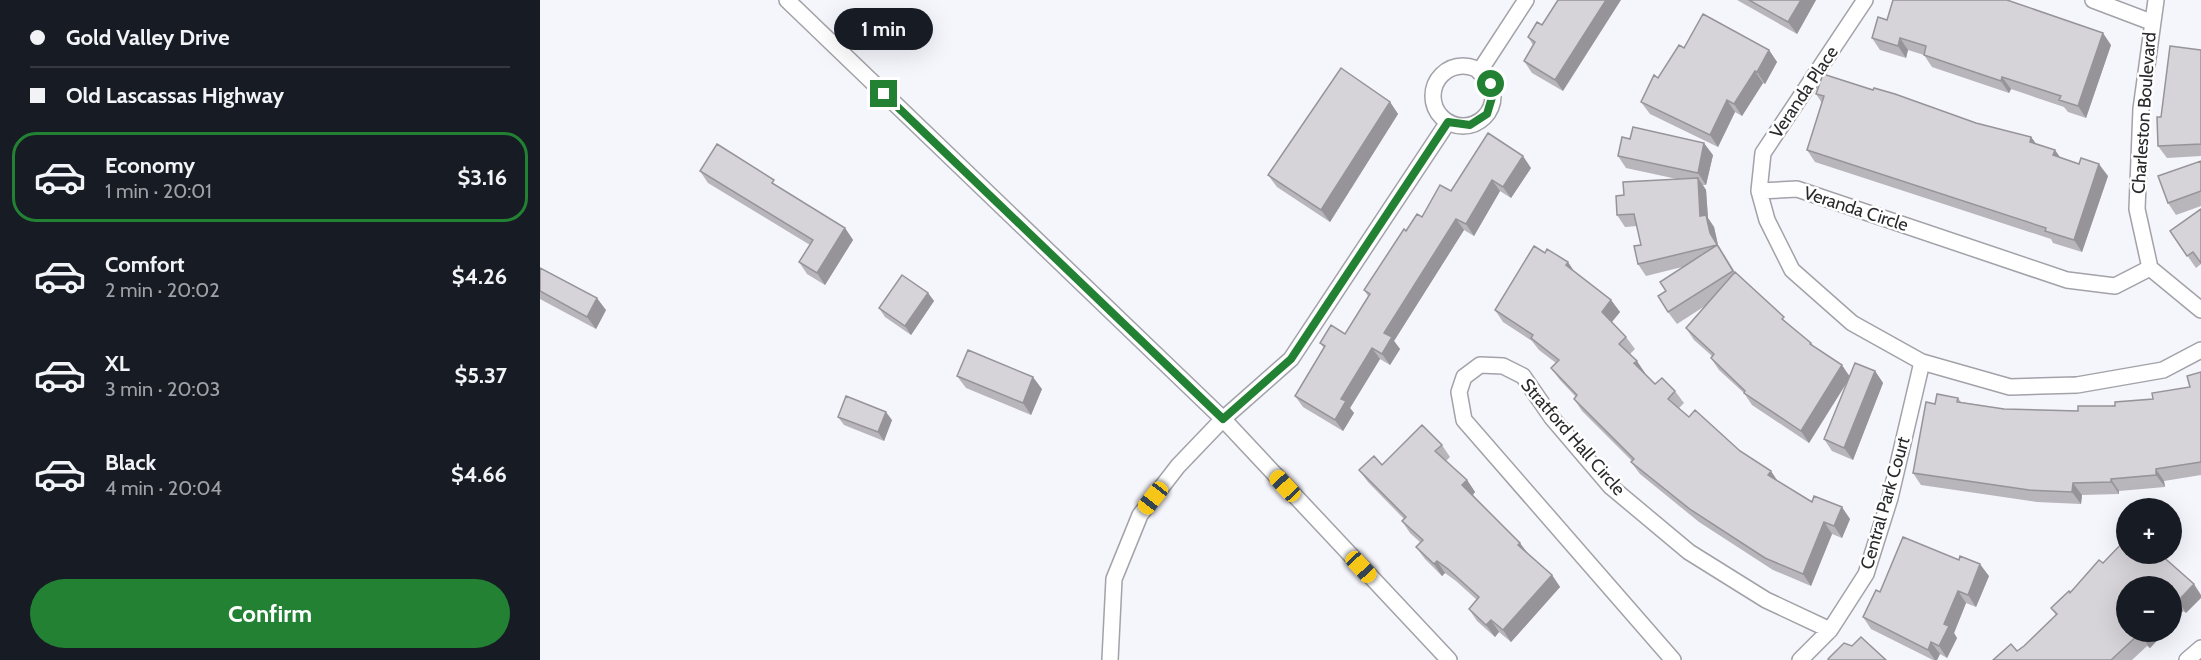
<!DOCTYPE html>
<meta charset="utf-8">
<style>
body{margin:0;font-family:Cabin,sans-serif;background:#242831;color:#f1f3f6;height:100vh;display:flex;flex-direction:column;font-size:22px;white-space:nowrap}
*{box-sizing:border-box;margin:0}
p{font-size:20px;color:#9ea1a6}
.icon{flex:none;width:33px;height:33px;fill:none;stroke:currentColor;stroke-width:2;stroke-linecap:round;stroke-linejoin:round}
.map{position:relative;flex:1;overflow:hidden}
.panel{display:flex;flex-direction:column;background:#171b24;width:540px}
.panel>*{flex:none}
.top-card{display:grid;align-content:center;height:132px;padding:0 30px;background:#171b24}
.controls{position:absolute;left:1576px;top:498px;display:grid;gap:12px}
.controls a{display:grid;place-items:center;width:66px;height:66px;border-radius:50%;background:#171b24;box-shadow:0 6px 24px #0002;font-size:30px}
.end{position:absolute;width:27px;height:27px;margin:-14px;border:8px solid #228133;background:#fff;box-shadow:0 0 0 3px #fff}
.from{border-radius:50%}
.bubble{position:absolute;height:42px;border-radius:21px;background:#171b24;box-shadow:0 6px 24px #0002;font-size:20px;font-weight:700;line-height:42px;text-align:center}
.car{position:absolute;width:18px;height:36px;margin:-18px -9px;border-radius:8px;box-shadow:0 0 4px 2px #0007;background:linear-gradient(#f5c518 24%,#345 0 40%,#f5c518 0 76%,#345 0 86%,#f5c518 0)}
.top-card b{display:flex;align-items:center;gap:21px;height:57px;font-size:22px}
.top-card b+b{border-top:2px solid #363941}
.top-card i{width:15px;height:15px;background:#f1f3f6}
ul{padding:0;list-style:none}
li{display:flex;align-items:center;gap:18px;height:90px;margin:0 12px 9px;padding:0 18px;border:3px solid transparent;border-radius:24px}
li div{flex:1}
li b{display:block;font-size:22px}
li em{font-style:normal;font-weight:700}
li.selected{border-color:#228133}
li>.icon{width:54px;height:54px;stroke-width:1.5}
.button{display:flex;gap:12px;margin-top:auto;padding:12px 30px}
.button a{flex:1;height:69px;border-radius:36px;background:#228133;color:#fff;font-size:24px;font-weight:700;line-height:69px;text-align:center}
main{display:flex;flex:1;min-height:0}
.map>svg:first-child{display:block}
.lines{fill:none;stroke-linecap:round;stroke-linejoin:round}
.minor-casing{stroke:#a2a2a8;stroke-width:18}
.minor{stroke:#fff;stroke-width:15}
.wall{fill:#b8b5bb}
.shaded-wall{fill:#969498}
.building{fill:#d6d3d9;stroke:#969498;stroke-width:1.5}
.route{stroke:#228133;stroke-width:8}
.labels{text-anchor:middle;stroke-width:5;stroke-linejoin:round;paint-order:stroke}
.street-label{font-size:18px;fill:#2a2a2c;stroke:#fff}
</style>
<main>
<section class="panel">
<div class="top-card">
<b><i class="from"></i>Gold Valley Drive</b>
<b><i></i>Old Lascassas Highway</b>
</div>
<ul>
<li class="selected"><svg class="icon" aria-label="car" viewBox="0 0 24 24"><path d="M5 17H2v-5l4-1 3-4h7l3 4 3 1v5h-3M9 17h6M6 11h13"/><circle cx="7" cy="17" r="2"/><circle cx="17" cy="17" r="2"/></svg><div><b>Economy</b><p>1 min · 20:01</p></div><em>$3.16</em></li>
<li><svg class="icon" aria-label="car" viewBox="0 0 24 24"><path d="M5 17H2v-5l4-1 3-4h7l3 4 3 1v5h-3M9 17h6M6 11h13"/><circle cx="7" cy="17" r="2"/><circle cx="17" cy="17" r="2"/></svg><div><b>Comfort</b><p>2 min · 20:02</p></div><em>$4.26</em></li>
<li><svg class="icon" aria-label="car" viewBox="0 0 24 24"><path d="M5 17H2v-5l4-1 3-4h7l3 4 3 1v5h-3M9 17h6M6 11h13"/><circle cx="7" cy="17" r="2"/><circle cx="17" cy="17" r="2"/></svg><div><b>XL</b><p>3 min · 20:03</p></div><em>$5.37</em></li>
<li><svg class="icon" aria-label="car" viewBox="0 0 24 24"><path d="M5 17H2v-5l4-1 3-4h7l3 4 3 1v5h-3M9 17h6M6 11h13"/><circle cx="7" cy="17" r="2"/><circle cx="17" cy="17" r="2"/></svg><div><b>Black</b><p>4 min · 20:04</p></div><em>$4.66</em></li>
</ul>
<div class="button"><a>Confirm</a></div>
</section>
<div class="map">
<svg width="1661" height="660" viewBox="0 0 1661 660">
<rect width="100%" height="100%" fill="#f5f5fc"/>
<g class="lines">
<g class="minor-casing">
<path id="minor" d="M247,0l436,419 226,241
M1553,0l58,22
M1616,0l-15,109 -4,100 13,59 51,42
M893 96a30 30 0 1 1 60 0a30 30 0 1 1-60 0Z
M939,72l47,-72
M1219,191l4,-38 102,-153
M1610,268l-35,18 -48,-6 -270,-91 -38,2 8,29 25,50 60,53 70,39 88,25 67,-2 86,-15 38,-20
M570,660l4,-81 26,-64 38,-49 45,-47 68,-60 157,-237
M1133,660l-209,-240 -5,-28 5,-15 16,-12 23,1 20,10 29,42 58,68 79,66 77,48 64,30
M1260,660l30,-30 36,-56 24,-76 32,-136
M1647,660l14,-12"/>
</g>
<use href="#minor" class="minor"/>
</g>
<path class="wall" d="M1197,0h79l-19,34z
M1347,20l224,25 -25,73 -18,-6 -4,-5 -53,-18 -2,4 -77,-26 -8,-12 -16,-5 -2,8 -26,-8 -8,-12z
M1002,25l21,66 -31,-18 -8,-12 9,-16 -5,-8z
M1144,48l85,2 8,12 -12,22 -2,-1 -21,33 -7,-4 -17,35 -68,-33 -9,-12 17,-24z
M1661,50v106l-34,2 -9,-12 3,-29z
M1276,94l160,29 55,14 5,7 19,6 5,7 48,19 -26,76 -29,-9 -2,-4 -236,-77 -8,-12 15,-47z
M850,102l8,12 -68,108 -53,-35 -9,-12z
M1173,155l-7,30h-3l3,5 2,28 6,9 4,18 17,27 53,52 23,19 3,4 36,29 25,-5 8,12 -30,77 -21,-9 -8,-12 24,-58 -39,62 -57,-38 -8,-12 -25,-23 -8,-12 1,-2 -18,-16 -8,-12 19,-22 -28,18 -9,-12 -2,-21 16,-24 -36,9 -8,-12 3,-19 -4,-19 -12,1 -8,-12 7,-20 53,-16 -51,-11 -8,-12z
M1661,161v45l-25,9 -8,-12z
M991,168l-20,30 -11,-7 -26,45 -10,-6 -70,111 6,8 -10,16 -10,-6 -30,49 4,5 -11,18 -40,-24 -8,-11 29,-48 -4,-5 25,-9 23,-38 -4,-6 58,-73 29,-26z
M160,171l79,16 66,41 8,12 -28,45 -18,-11 -8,-12 11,-17 -102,-62z
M1661,209v55l-5,4 -26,-37z
M0,268l66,42 -10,19 -56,-30z
M1036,273l35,27 9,12 -8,10 14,15 9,12 -5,5 15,19 -1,1 11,10 20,7 9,12 -5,5 10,9 51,34 37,30 35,21 38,17 -8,19 -10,-4 -21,52 -38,-16 -74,-48 -59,-48 -9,-12 1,-1 -50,-50 -8,-12 2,-2 -16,-17 -9,-12 5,-5 -17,-13 -7,-9 -29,-19 -8,-12z
M388,293l6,8 -23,34 -26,-18 -6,-9z
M1661,372v103l-37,6 1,6 -46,4v3l-37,1 -1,9 -44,-2 -116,-17 -8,-12 22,-69 23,-6 3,4 43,7 74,2 75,-12 37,-12z
M417,376l85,13 -11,26 -65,-27z
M298,417l54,3 -8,21 -40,-16z
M902,445l8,12 -4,4 21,19 8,12 -2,3 56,60 23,20 8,12 -49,55 -12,-10 -4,5 -18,-16 -8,-12 8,-9 -21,-19 -11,-8 -3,3 -17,-17 -9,-12 5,-4 -11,-10 -8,-12 2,-2 -36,-37 -9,-12 23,-5z
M1587,554h33l26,59 -3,-2 -11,12v-37l-45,46h38l-15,16 -3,-2 -15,14h-139l24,-9 7,-5 32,-31 -5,-7 52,-45z
M1449,576l-13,31 -10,-4 -12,30 3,5 -10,20 -7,-4 -3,6h-4l-62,-31 -8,-12z"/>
<path class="shaded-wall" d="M1066,0h15l-58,91 -8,-11z
M1261,0h15l-19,34 -9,-12z
M1563,33l8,12 -25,73 -8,-12z
M1360,38l8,12 -2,8 -8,-12z
M1229,50l8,12 -12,22 -8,-12z
M1215,71l8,12 -21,33 -8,-12z
M1462,77l9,12 -2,4 -8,-12z
M1187,100l8,12 -17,35 -8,-12z
M850,102l8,12 -68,108 -9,-12z
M1491,137l9,12 -10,-7z
M1164,143l9,12 -7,30 -8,-12z
M1515,150l8,12 -10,-7z
M983,156l8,12 -20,30 -8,-11z
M1559,164l9,12 -26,76 -8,-12z
M1158,178l8,12 2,28 6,9 4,18 24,38 -42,-67z
M952,180l8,11 -26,45 -8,-12z
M916,219l8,11 -70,111 6,8 -10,16 -8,-11 2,-21z
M305,228l8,12 -28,45 -8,-12z
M1028,262l8,12 -10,-9z
M388,293l6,8 -23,34 -6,-9z
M57,298l9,12 -10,19 -9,-12z
M1071,300l9,12 -10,12 -8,-12z
M832,348l8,11 -30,49 4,5 -11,18 -8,-11 6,-21z
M1097,361l8,12 -2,2 -9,-12z
M1302,365l8,12 -41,66 -8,-12z
M1335,371l8,12 -30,77 -9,-12z
M493,377l9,12 -11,26 -8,-12z
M346,412l6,8 -8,21 -6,-9z
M1616,469l8,12 1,6 -9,-12z
M1231,471l8,12 -11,-8z
M1571,479l8,12v3l-8,-12z
M927,480l8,12 -4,5 -9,-12z
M1533,483l9,12 -1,9 -9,-12z
M1302,507l8,12 -8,19 -8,-12z
M1284,522l8,12 -21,52 -8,-12z
M980,543l9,12 -11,-10z
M897,561l8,12 -3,3 -8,-12z
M1440,564l9,12 -13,31 -8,-12z
M1012,575l8,12 -49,55 -8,-12z
M1654,584l7,11v3l-15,15 -8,-12z
M1418,591l8,12 -12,30 3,5 -10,20 -8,-12 5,-22z
M1635,599l8,12 -11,12v-21z
M951,620l8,12 -4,5 -9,-12z
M1605,632h20l-15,16 -9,-12z
M1391,642l9,12 -3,6h-2l-7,-10z"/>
<path class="building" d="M1018,0h48l-51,80 -31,-19 11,-19 -7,-5 9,-15 5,3z
M1209,0h52l-13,22z
M1353,0h114l96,33 -25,73 -19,-6 2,-4 -59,-19 -1,4 -77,-26 2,-9 -26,-8 -2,8 -26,-8 6,-21 9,3z
M1163,14l66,36 -12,22 -2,-1 -21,33 -7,-4 -17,35 -69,-33 13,-27 4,3 21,-33 5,3z
M1630,46l31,4v94l-43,2 -1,-29h4z
M801,68l49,34 -69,108 -53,-35z
M1283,74l50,16 1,-2 21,6 81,29 55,14 -1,5 25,8 -2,5 26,9 2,-6 18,6 -25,76 -29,-9 1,-3 -239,-78 17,-54 -8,-2z
M1093,127l71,16 -6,30 -80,-17 4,-19 8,2z
M948,133l35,23 -20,31 -11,-7 -26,44 -10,-5 -72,114 8,4 -10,17 -10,-6 -31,51 5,2 -11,19 -40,-24 30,-50 -5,-3 11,-18 14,9 25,-40 -6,-4 40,-61 2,2 11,-17 5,3 18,-32 11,6z
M177,144l57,36 -2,3 73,45 -28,45 -18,-11 14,-22 -113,-69z
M1661,161v30l-33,12 -10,-27z
M1158,178l2,38 6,-1 4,18 23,38 -65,41 -10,-16 8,-5 -6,-9 57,-37 -79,19 -4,-18 7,-1 -7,-31 -17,1 -1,-19 8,-1 -1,-13z
M1661,209v54l-8,-11 -6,4 -17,-25z
M994,246l11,7 2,-4 21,13 -2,3 45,35 -9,12 24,25 -7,7 18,17 -3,2 21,21 7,-6 13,13 -7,8 21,18 6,-7 45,41 31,20 -3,4 44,27 2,-6 28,11 -8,19 -10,-4 -21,52 -38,-16 -74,-48 -60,-48 3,-3 -60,-60 3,-4 -26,-27 8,-8 -28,-22 2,-3 -38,-25z
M0,268l57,30 -10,19 -47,-26z
M1195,272l49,45 -2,2 29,24 -1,1 32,21 -41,66 -57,-38 1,-2 -34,-33 3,-4 -28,-26z
M362,275l26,18 -23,33 -26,-18z
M428,350l65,27 -10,26 -66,-27z
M1315,363l20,8 -31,77 -20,-9z
M1661,372v90l-45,7v6l-45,4v3l-38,1 -1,9 -43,-2 -116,-17 13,-71 9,2 2,-10 21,4 -1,4 47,7 74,2v-5h37v-4l38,-3 -1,-6 38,-6 -3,-11z
M306,396l40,16 -8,20 -40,-15z
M882,425l20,20 -7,6 32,29 -5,5 58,58 -2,2 34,30 -49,55 -12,-10 -5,5 -17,-16 10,-12 -31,-28 -11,-8 -3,3 -18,-17 7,-7 -21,-19 4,-4 -47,-47 15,-14 8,9z
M1363,537l56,23 1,-4 20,8 -12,31 -10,-4 -14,33 5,2 -10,20 -8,-4 -3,8 -65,-33 13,-27 4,2z
M1587,538v16h33l34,30 -16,17 -3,-2 -3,3v-16h-45v46h18l-4,4 -2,-2 -28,26h-118l18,-16 6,7 7,-5 33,-32 -6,-6 18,-17 1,2 29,-33 4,3z
M1321,637l25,23h-57l-1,-1 16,-16 8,3z"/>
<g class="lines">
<path class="route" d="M344,94l339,325 68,-60 157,-237 22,3 17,-11 6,-20 -2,-10"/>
</g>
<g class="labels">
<g class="street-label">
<text transform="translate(1264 92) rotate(-56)" y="6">Veranda Place</text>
<text transform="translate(1604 113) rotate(-86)" y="6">Charleston Boulevard</text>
<text transform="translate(1316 209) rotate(18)" y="6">Veranda Circle</text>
<text transform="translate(1033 437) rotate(49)" y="6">Stratford Hall Circle</text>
<text transform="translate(1345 503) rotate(-74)" y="6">Central Park Court</text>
</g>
</g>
</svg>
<div class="controls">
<a>+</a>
<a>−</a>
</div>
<i class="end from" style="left:951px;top:84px"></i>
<i class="end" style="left:344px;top:94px"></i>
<div class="bubble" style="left:294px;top:8px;width:99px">1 min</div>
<i class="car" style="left:745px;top:486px;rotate:317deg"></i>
<i class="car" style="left:613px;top:498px;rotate:218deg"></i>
<i class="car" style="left:821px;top:567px;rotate:137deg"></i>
</div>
</main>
